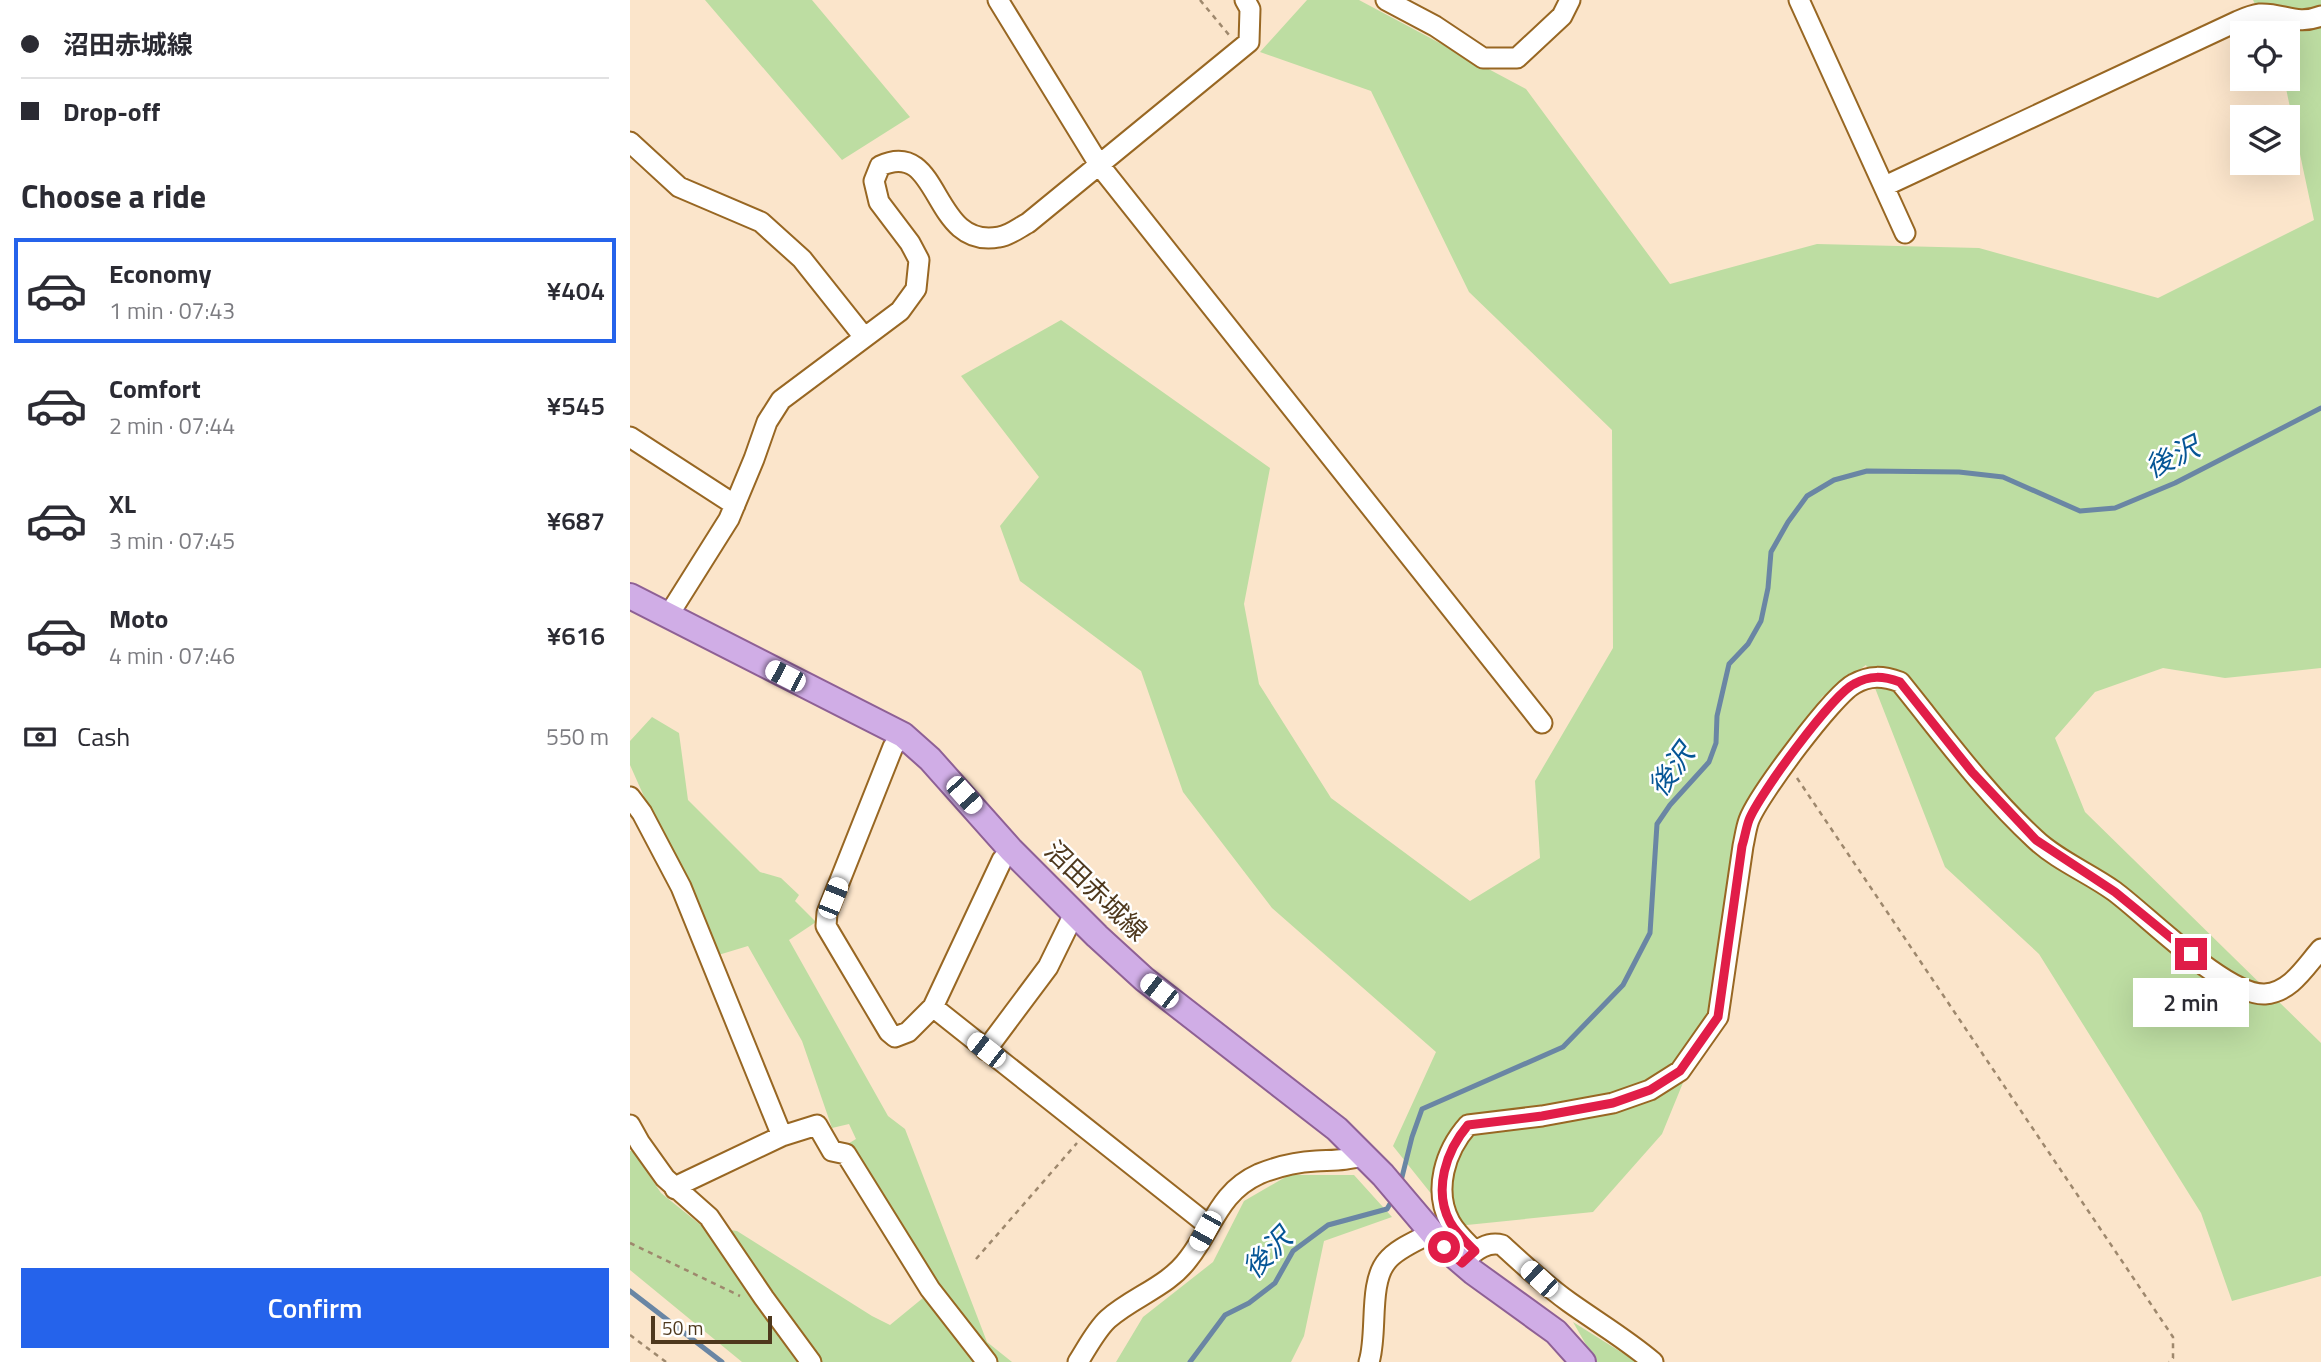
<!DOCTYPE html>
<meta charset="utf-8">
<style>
body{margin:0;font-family:"Titillium Web","Noto Sans JP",sans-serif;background:#f2f2f3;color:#2b2b33;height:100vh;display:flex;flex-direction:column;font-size:26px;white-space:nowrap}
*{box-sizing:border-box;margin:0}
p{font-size:23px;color:#7c7c81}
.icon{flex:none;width:38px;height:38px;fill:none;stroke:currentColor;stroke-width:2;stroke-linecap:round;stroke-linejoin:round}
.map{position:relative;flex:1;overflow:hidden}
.sheet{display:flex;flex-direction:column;background:#fff;width:630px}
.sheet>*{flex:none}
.top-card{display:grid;align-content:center;height:154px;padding:0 21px;background:#fff}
.fabs{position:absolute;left:1600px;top:21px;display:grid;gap:14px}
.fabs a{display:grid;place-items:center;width:70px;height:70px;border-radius:0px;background:#fff;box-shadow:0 7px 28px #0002;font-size:35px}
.scale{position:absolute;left:21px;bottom:18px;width:121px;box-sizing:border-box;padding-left:7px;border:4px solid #4e381d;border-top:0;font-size:19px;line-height:24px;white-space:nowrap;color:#4e381d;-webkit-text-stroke:5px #fff;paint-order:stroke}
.end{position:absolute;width:32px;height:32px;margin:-16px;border:9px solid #e11d48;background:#fff;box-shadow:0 0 0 4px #fff}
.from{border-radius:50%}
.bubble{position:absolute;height:49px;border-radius:0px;background:#fff;box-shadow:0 7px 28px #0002;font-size:23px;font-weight:600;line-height:49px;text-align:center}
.car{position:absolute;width:21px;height:42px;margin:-21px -10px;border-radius:9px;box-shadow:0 0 5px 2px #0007;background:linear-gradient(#fff 24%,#345 0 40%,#fff 0 76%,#345 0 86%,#fff 0)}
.top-card b{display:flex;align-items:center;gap:24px;height:66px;font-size:26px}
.top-card b+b{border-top:2px solid #e1e1e2}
.top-card i{width:18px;height:18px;background:#2b2b33}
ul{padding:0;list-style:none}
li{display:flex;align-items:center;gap:21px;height:105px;margin:0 14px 10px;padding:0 7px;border:4px solid transparent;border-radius:0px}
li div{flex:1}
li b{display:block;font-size:26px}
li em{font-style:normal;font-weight:600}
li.selected{border-color:#2563eb}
li>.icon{width:63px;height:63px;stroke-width:1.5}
h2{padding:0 21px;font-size:32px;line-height:84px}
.pay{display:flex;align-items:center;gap:18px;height:77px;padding:0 21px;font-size:26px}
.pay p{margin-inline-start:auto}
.action{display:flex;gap:14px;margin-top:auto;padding:14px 21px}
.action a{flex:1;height:80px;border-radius:0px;background:#2563eb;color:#fff;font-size:28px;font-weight:600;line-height:80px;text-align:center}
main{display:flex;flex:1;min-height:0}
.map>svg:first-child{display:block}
.green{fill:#bddda2}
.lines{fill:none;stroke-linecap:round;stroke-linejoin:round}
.stream{stroke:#6a86a4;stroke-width:5}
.minor-casing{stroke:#986723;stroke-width:23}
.major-casing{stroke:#8e6095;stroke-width:28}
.path{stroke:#9e886d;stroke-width:2.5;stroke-dasharray:5 5;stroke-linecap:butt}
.minor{stroke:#fff;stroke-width:19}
.major{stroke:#d0ade6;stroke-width:24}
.route{stroke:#e11d48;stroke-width:9}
.labels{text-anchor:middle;stroke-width:5;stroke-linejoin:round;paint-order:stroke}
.street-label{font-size:26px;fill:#4e381d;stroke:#fff}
.water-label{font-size:28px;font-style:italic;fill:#065696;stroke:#fff}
</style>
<main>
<section class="sheet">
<div class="top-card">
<b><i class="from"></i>沼田赤城線</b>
<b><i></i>Drop-off</b>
</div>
<h2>Choose a ride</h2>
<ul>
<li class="selected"><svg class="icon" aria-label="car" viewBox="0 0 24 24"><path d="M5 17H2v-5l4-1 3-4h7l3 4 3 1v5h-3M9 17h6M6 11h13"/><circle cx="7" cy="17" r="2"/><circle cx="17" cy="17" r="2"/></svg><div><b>Economy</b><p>1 min · 07:43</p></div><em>¥404</em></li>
<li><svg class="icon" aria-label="car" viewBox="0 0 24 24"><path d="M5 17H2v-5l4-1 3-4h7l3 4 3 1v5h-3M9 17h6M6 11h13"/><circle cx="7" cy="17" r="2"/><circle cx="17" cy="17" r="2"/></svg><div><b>Comfort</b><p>2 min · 07:44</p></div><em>¥545</em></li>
<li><svg class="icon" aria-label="car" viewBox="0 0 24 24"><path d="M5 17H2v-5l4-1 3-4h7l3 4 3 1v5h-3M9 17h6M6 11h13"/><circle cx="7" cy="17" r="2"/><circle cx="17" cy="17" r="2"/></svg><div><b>XL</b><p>3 min · 07:45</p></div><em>¥687</em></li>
<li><svg class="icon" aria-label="car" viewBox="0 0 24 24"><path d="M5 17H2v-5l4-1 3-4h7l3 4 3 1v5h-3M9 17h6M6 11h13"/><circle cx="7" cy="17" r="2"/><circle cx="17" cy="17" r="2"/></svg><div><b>Moto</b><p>4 min · 07:46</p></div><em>¥616</em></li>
</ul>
<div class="pay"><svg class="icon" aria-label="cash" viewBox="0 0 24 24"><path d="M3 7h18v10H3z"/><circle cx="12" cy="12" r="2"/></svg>Cash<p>550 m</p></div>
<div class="action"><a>Confirm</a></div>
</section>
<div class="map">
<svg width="1691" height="1362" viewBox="0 0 1691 1362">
<rect width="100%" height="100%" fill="#fbe5cb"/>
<path class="green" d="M75,0h107l98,117 -68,43z
M677,0h52l167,89 144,195 147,-40 162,4 179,50 156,-78 -30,-141h3v-46h-18l-16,-33h68v668l-96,10 -62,-10 -68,24 -40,46 30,74 236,231v233l-89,25 -31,-88 -162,-259 -94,-87 -79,-202 -44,32 -78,116 -32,199 -50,122 -69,78 -136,14 -64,-80 43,-94 -164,-144 -89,-116 -42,-121 -121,-90 -20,-55 39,-49 -78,-101 100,-56 209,148 -26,136 15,80 72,114 139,103 70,-43 -5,-77 78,-133 -1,-218 -143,-138 -98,-201 -111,-39z
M22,717l27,16 9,67 72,72 21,6 18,17 -4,6 21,21 -27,18 99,176 17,13 82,213 25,20h-270l-112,-92v-119h3l28,42 41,33 35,5 135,85 18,9 50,-41 -94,-139 10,-6 -7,-15 -17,4 -30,-87 -54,-95 -33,10 -85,-191v-24z
M659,1175h65l38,42 -68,24 -20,95 -13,26h-175l27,-45 70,-55 31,-61z
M943,1322l64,40h-41z"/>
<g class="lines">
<path class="stream" d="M770,1185l12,-48 10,-28 141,-62 60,-62 27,-52 7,-109 13,-19 39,-43 7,-19 1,-27 12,-52 19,-20 13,-23 7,-33 3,-36 17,-30 19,-26 27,-16 33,-9 92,1 44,5 77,34 35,-3 60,-25 146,-75
M0,1291l92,71
M560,1362l35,-47 24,-12 26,-20 18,-32 35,-26 59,-16 7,-12"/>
<g class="minor-casing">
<path id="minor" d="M368,0l102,166 442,557
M756,0l49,26 48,32h34l45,-42 8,-16
M1169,0l106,233
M0,142l49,45 82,35 41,37 62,78
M1255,186l353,-165c7,-3 15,-6 22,-7 24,-1 36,12 61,2
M0,437l105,68
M38,616l61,-97 25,-60 13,-37 14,-22 119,-89 16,-22 3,-29 -9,-17 -31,-41 -5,-21 6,-15c62,-29 50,84 119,71 10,-1 21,-10 29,-14l221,-181 1,-33 -5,-9
M273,735l-10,12 -66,166 -1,13 63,106 6,5 13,-5 25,-25 69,-147 9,-10
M0,797l12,16 39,74 101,249
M303,1007l275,218
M356,1050l62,-83 26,-53
M0,1125l10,18 25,35 44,39 55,81 47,64
M45,1189l6,-5 101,-48 35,-11 15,26 14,3 84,135 57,73
M845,1251c-9,-9 -19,-18 -25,-29 -17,-32 -5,-71 18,-97l74,-9 71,-13 37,-13 30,-19 38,-54 25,-171c2,-9 3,-18 6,-26 9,-24 84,-125 105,-136 16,-9 29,-8 46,-2 43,53 84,110 135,157 22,21 54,34 79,52 34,25 112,105 151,103 26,-2 40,-27 56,-45
M835,1260c11,-10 23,-19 37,-15 22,20 43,40 67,57 28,20 57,37 84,60
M448,1362c9,-14 18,-32 30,-43 26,-23 60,-32 81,-61 24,-31 30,-66 70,-84 17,-7 39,-12 57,-13 17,-1 31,0 47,-6
M739,1362c9,-28 -1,-79 18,-101 10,-13 32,-21 46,-29"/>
</g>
<g class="major-casing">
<path id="major" d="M0,596l273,139 27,24 81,91 86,86 47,43 193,150 46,46 61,72 29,25 83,60 27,30"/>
</g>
<path class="path" d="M570,0l29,35
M1167,778l376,559v21l-4,4
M0,1243l110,53
M346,1259l101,-116
M0,1335l36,27"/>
<use href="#minor" class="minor"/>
<use href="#major" class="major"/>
</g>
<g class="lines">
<path class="route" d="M814,1247l18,16 13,-12c-9,-9 -19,-18 -25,-29 -17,-32 -4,-71 18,-97l74,-9 71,-13 37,-13 30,-19 38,-54 24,-171c3,-9 4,-18 7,-26 9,-24 83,-125 105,-136 16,-9 29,-8 46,-2l72,90 64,68 79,52 76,62"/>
</g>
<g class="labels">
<g class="street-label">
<text transform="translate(466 891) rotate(44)" y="9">沼田赤城線</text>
</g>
<g class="water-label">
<text transform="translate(1542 457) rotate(-26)" y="10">後沢</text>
<text transform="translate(1041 770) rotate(-54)" y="10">後沢</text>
<text transform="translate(637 1253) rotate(-46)" y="10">後沢</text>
</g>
</g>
</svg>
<div class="fabs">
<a><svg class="icon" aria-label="locate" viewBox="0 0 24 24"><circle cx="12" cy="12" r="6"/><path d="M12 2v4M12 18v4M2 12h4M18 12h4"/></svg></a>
<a><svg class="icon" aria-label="layers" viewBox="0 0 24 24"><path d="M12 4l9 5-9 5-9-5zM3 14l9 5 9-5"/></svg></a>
</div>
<div class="scale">50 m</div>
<i class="end from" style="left:814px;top:1247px"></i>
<i class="end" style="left:1561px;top:954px"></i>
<div class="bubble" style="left:1503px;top:978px;width:116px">2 min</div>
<i class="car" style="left:155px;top:676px;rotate:297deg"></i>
<i class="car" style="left:334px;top:795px;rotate:138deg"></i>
<i class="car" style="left:203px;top:898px;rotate:22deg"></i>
<i class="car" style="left:529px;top:991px;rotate:308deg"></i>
<i class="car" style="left:356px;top:1050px;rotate:308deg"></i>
<i class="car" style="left:575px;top:1231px;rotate:209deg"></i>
<i class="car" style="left:909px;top:1279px;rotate:313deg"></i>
</div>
</main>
